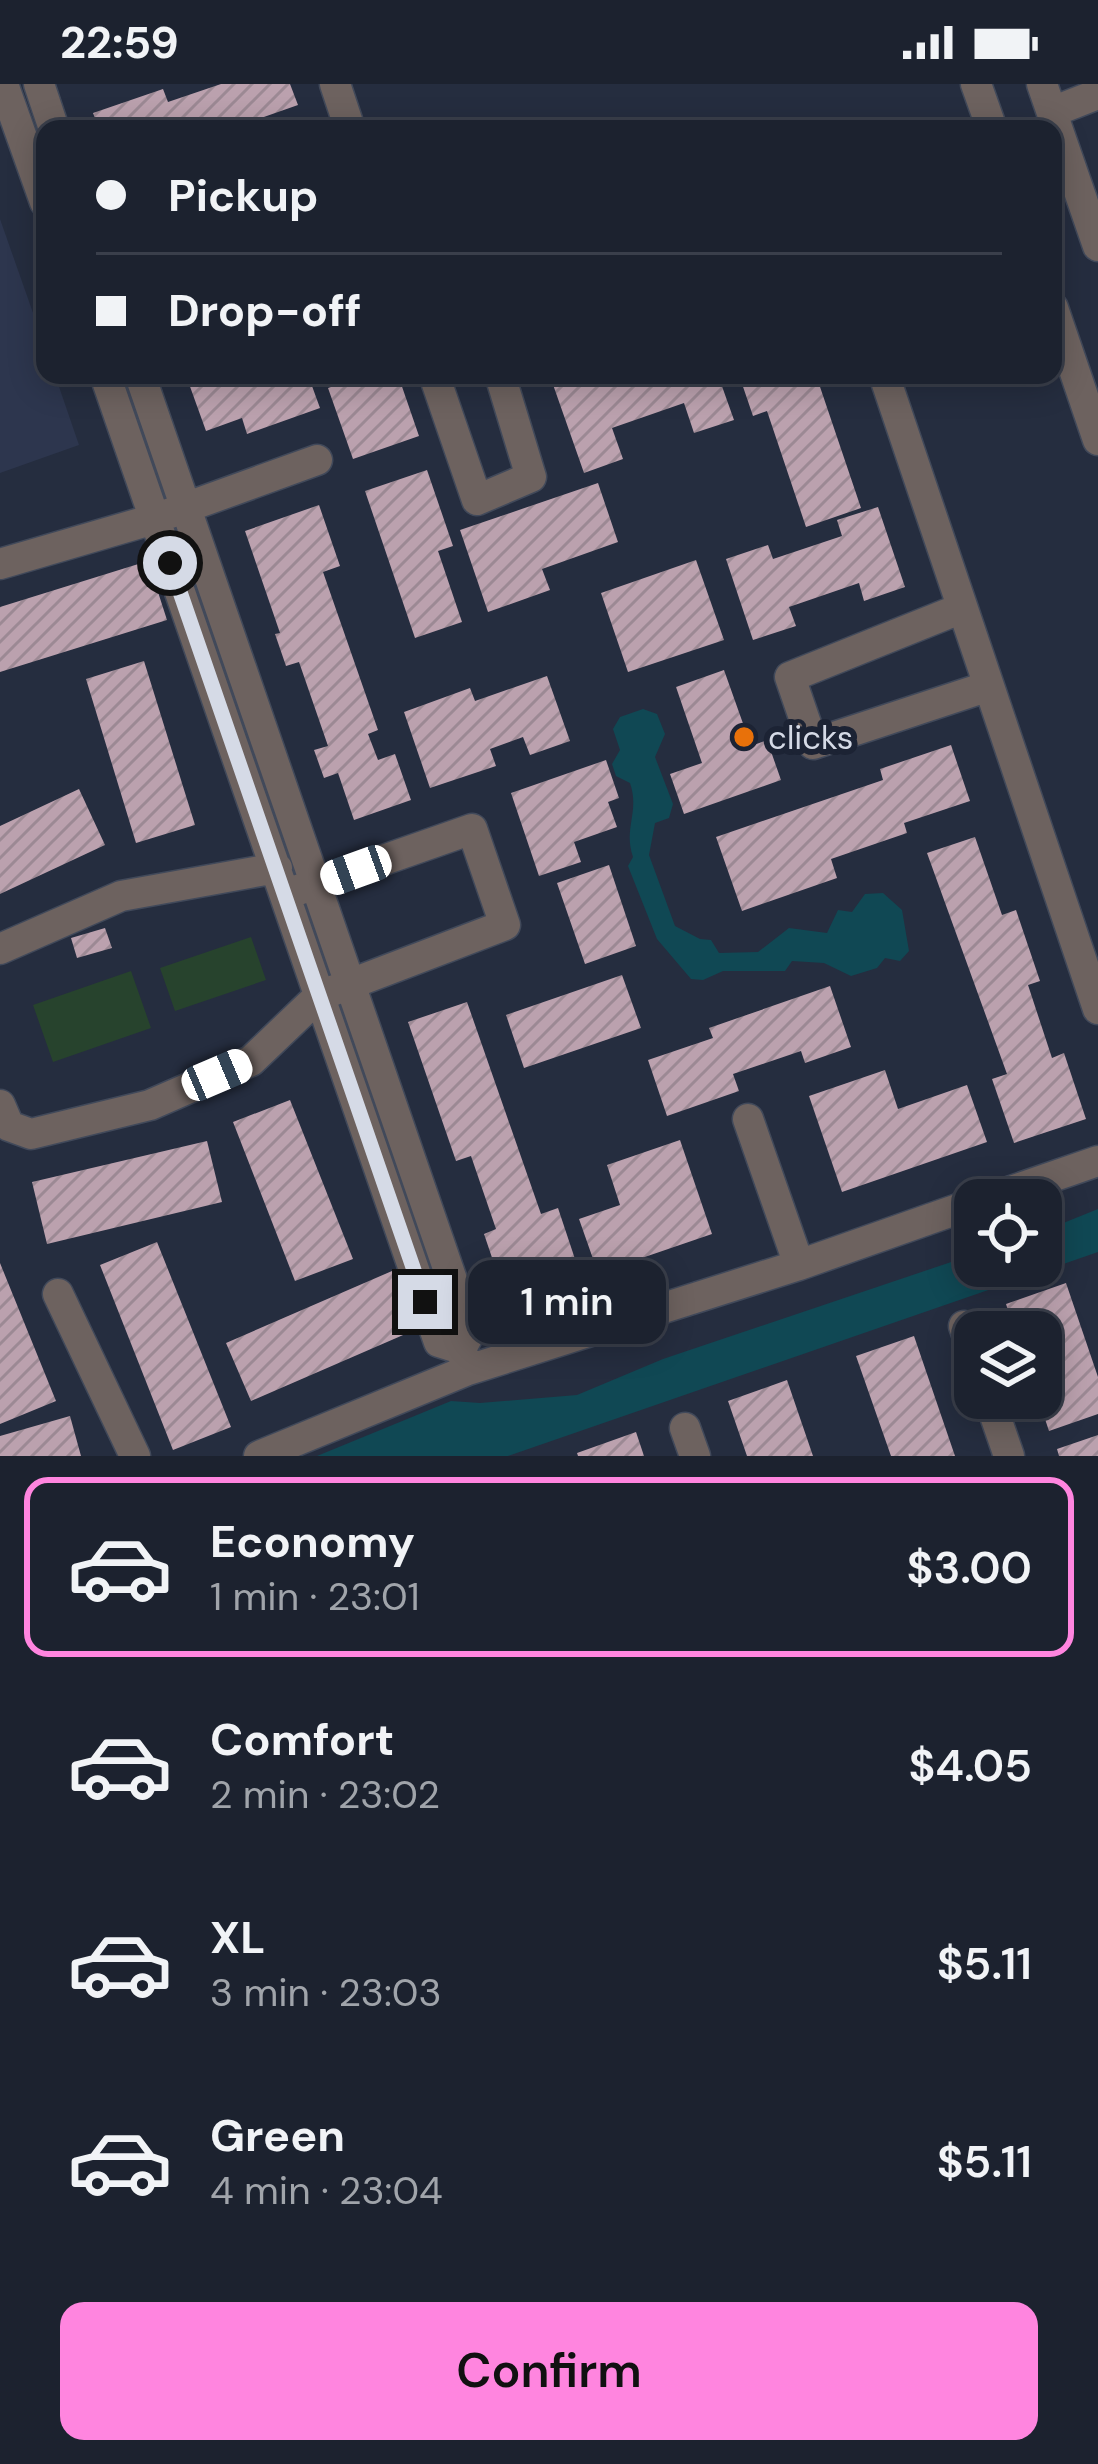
<!DOCTYPE html>
<meta charset="utf-8">
<style>
body{margin:0;font-family:"DM Sans",sans-serif;background:#292f3b;color:#f1f3f6;height:100vh;display:flex;flex-direction:column;font-size:45px;white-space:nowrap}
*{box-sizing:border-box;margin:0}
p{font-size:39px;color:#a0a4aa}
.icon{flex:none;width:66px;height:66px;fill:none;stroke:currentColor;stroke-width:2;stroke-linecap:round;stroke-linejoin:round}
.map{position:relative;height:1372px;overflow:hidden}
.panel{display:flex;flex-direction:column;background:#1c222f;flex:1}
.panel>*{flex:none}
.guide{position:absolute;left:36px;top:36px;width:1026px;height:264px;border-radius:24px;box-shadow:0 6px 30px #0003,0 0 0 3px #3a3f4b;display:grid;align-content:center;height:264px;padding:0 60px;background:#1c222f}
.controls{position:absolute;left:954px;top:1095px;display:grid;gap:24px}
.controls a{display:grid;place-items:center;width:108px;height:108px;border-radius:24px;background:#1c222f;box-shadow:0 6px 30px #0003,0 0 0 3px #3a3f4b;font-size:60px}
.end{position:absolute;width:54px;height:54px;margin:-27px;border:15px solid #d5dae6;background:#111;box-shadow:0 0 0 6px #111}
.from{border-radius:50%}
.bubble{position:absolute;height:84px;border-radius:24px;background:#1c222f;box-shadow:0 6px 30px #0003,0 0 0 3px #3a3f4b;font-size:39px;font-weight:600;line-height:84px;text-align:center}
.car{position:absolute;width:36px;height:72px;margin:-36px -18px;border-radius:15px;box-shadow:0 0 9px 3px #0007;background:linear-gradient(#fff 24%,#345 0 40%,#fff 0 76%,#345 0 86%,#fff 0)}
.guide b{display:flex;align-items:center;gap:42px;height:114px;font-size:45px}
.guide b+b{border-top:3px solid #3a3f4b}
.guide i{width:30px;height:30px;background:#f1f3f6}
ul{padding:21px 0 0;list-style:none}
li{display:flex;align-items:center;gap:36px;height:180px;margin:0 24px 18px;padding:0 36px;border:6px solid transparent;border-radius:24px}
li div{flex:1}
li b{display:block;font-size:45px}
li em{font-style:normal;font-weight:600}
li.active{border-color:#ff85df}
li>.icon{width:108px;height:108px;stroke-width:1.5}
.cta{display:flex;gap:24px;margin-top:auto;padding:24px 60px}
.cta a{flex:1;height:138px;border-radius:24px;background:#ff85df;color:#111;font-size:48px;font-weight:600;line-height:138px;text-align:center}
.status{display:flex;justify-content:space-between;align-items:center;height:84px;padding:0 60px;background:#1c222f;direction:ltr}
.status svg{height:33px;fill:currentColor}
.map>svg:first-child{display:block}
.built{fill:#2d364e}
.park{fill:#27432d}
.water{fill:#104854}
.building{fill:url(#building-hatch)}
.lines{fill:none;stroke-linecap:round;stroke-linejoin:round}
.minor-casing{stroke:#41495a;stroke-width:33}
.minor{stroke:#6d625f;stroke-width:30}
.route{stroke:#d5dae6;stroke-width:15}
.food-dot{fill:#e8710a;stroke:#1c2334;stroke-width:4.5}
.labels{text-anchor:middle;stroke-width:12;stroke-linejoin:round;paint-order:stroke}
.poi-label{font-size:33px;fill:#d5dae6;stroke:#1c2334;text-anchor:start}
</style>
<div class="status"><b>22:59</b><svg viewBox="0 0 49 12"><path d="M0 12V9h3v3zM5 12V6h3v6zM10 12V3h3v9zM15 12V0h3v12zM26 1h20v11H26zM47 4h2v5h-2z"/></svg></div>
<div class="map">
<svg width="1098" height="1372" viewBox="0 0 1098 1372">
<defs>
<pattern id="building-hatch" width="6" height="6" patternUnits="userSpaceOnUse" patternTransform="scale(3)"><rect width="6" height="6" fill="#bba1ae"/><path d="M-1 1l2-2M0 6l6-6M5 7l2-2" fill="none" stroke="#9c8994"/></pattern>
</defs>
<rect width="100%" height="100%" fill="#252d3f"/>
<path class="built" d="M0,135l45,128v28h10l24,70 -79,28z"/>
<path class="park" d="M251,853l15,43 -91,31 -15,-43z
M131,887l20,57 -98,34 -20,-57z"/>
<path class="water" d="M643,625l14,5 8,20 -10,23 18,47 -4,14 -14,5 -6,32 26,71 25,13 11,1 8,13 39,-1 31,-24 38,5 11,-23 14,2 13,-18 18,-1 19,17 7,41 -9,10 -15,-3 -8,10 -26,8 -27,-13 -32,-2 -7,10h-62l-20,9 -12,-1 -34,-40 -29,-73 5,-9c-10,-29 7,-45 -3,-74l-14,-7 -4,-12 8,-14 -7,-21 7,-12z
M1098,1125v43l-590,204h-191l134,-55 29,2 97,-8 86,-36 312,-105v12h66v-34z"/>
<path class="building" d="M221,0h69l8,21 -37,13 3,9 -6,2h-159l-6,-16 70,-24 5,13z
M204,291h28l3,7 18,-7h55l12,33 -73,26 -5,-16 -36,13 -18,-50z
M367,291h31l21,61 -66,23 -25,-71z
M593,291l2,4 10,-4h113l16,45 -40,13 -10,-30 -72,25 11,31 -39,14 -34,-97z
M739,291h77l45,133 -55,19 -39,-116 -14,5z
M427,386l26,76 -15,5 24,71 -47,16 -50,-147z
M598,399l20,59 -76,27 8,21 -62,22 -28,-82z
M319,421l21,61 -17,6 55,158 -10,4 10,26 17,-6 16,46 -57,20 -16,-47 -14,5 -10,-28 14,-4 -29,-84 -13,4 -11,-32 5,-1 -35,-102z
M878,423l27,80 -41,14 -5,-18 -70,24 7,19 -43,14 -27,-81 42,-14 5,14 69,-23 -5,-16z
M696,476l28,80 -96,32 -27,-79z
M148,477l19,59 -167,52v-65z
M144,577l51,164 -59,18 -50,-164z
M724,586l27,76 16,-6 14,40 -97,34 -14,-40 32,-11 -26,-76z
M547,592l23,65 -40,14 -7,-18 -33,12 6,17 -66,22 -26,-76 66,-24 5,13z
M951,661l19,56 -66,22 3,10 -76,26 6,19 -95,33 -26,-74 167,-57 -3,-11z
M606,676l13,38 -11,4 9,25 -43,15 7,20 -42,14 -28,-83z
M79,705l26,56 -105,49v-68z
M975,753l27,78 14,-5 24,71 -12,4 24,73 12,-5 22,66 -72,24 -22,-64 15,-5 -80,-221z
M609,781l27,81 -51,18 -28,-81z
M105,844l7,20 -35,10 -6,-20z
M622,891l19,53 -117,40 -18,-53z
M830,902l21,61 -46,16 -4,-12 -68,23 6,17 -72,25 -19,-56 65,-22 -4,-10z
M467,918l74,212 17,-6 22,66 -74,25 -22,-65 12,-5 -25,-73 -15,5 -48,-139z
M885,986l13,39 69,-24 20,57 -145,50 -33,-96z
M290,1016l63,159 -58,22 -62,-159z
M680,1056l32,94 -114,39 -19,-54 41,-14 -13,-40z
M207,1057l15,61 -175,42 -15,-62z
M157,1158l74,185 -58,23 -73,-185z
M0,1179l56,138 -56,23z
M392,1187l25,58 -166,72 -25,-58z
M1066,1199l32,94v37l-49,17 -11,-33 3,-66h-26l-9,-28z
M914,1252l41,120h-64l-35,-100z
M787,1296l26,76h-66l-19,-55z
M70,1332l11,40h-81v-20z
M636,1348l8,24h-66l-1,-3z
M1098,1351v21h-39l-2,-7z"/>
<g class="lines">
<g class="minor-casing">
<path id="minor" d="M3,0l42,118
M39,0l15,45
M335,0l15,45
M976,0l16,45
M1042,0l56,162
M1052,28l46,-18
M1053,224l45,132
M105,291l334,967 22,7
M140,291l330,957 -9,17 7,21
M434,291l43,125 54,-23 -31,-102
M884,291l214,634
M0,480l154,-45 163,-59
M962,524l-172,69 23,67 176,-58
M0,865l121,-53 156,-28
M0,1021l9,21 22,8 119,-29 101,-44 68,-65 186,-71 -33,-96 -174,61
M748,1035l51,146
M985,1116l113,-39
M58,1210l77,162
M964,1242l11,31
M989,1314l20,58
M685,1344l10,28
M259,1372l209,-86 331,-105 176,-62"/>
</g>
<use href="#minor" class="minor"/>
</g>
<g class="lines">
<path class="route" d="M170,479l255,739"/>
</g>
<circle class="food-dot" cx="744" cy="653" r="12"/>
<g class="labels">
<g class="poi-label">
<text x="768" y="665">clicks</text>
</g>
</g>
</svg>
<div class="controls">
<a><svg class="icon" aria-label="locate" viewBox="0 0 24 24"><circle cx="12" cy="12" r="6"/><path d="M12 2v4M12 18v4M2 12h4M18 12h4"/></svg></a>
<a><svg class="icon" aria-label="layers" viewBox="0 0 24 24"><path d="M12 4l9 5-9 5-9-5zM3 14l9 5 9-5"/></svg></a>
</div>
<i class="end from" style="left:170px;top:479px"></i>
<i class="end" style="left:425px;top:1218px"></i>
<div class="bubble" style="left:468px;top:1176px;width:198px">1 min</div>
<i class="car" style="left:356px;top:786px;rotate:250deg"></i>
<i class="car" style="left:217px;top:991px;rotate:67deg"></i>
<div class="guide">
<b><i class="from"></i>Pickup</b>
<b><i></i>Drop-off</b>
</div>
</div>
<section class="panel">
<ul>
<li class="active"><svg class="icon" aria-label="car" viewBox="0 0 24 24"><path d="M5 17H2v-5l4-1 3-4h7l3 4 3 1v5h-3M9 17h6M6 11h13"/><circle cx="7" cy="17" r="2"/><circle cx="17" cy="17" r="2"/></svg><div><b>Economy</b><p>1 min · 23:01</p></div><em>$3.00</em></li>
<li><svg class="icon" aria-label="car" viewBox="0 0 24 24"><path d="M5 17H2v-5l4-1 3-4h7l3 4 3 1v5h-3M9 17h6M6 11h13"/><circle cx="7" cy="17" r="2"/><circle cx="17" cy="17" r="2"/></svg><div><b>Comfort</b><p>2 min · 23:02</p></div><em>$4.05</em></li>
<li><svg class="icon" aria-label="car" viewBox="0 0 24 24"><path d="M5 17H2v-5l4-1 3-4h7l3 4 3 1v5h-3M9 17h6M6 11h13"/><circle cx="7" cy="17" r="2"/><circle cx="17" cy="17" r="2"/></svg><div><b>XL</b><p>3 min · 23:03</p></div><em>$5.11</em></li>
<li><svg class="icon" aria-label="car" viewBox="0 0 24 24"><path d="M5 17H2v-5l4-1 3-4h7l3 4 3 1v5h-3M9 17h6M6 11h13"/><circle cx="7" cy="17" r="2"/><circle cx="17" cy="17" r="2"/></svg><div><b>Green</b><p>4 min · 23:04</p></div><em>$5.11</em></li>
</ul>
<div class="cta"><a>Confirm</a></div>
</section>
